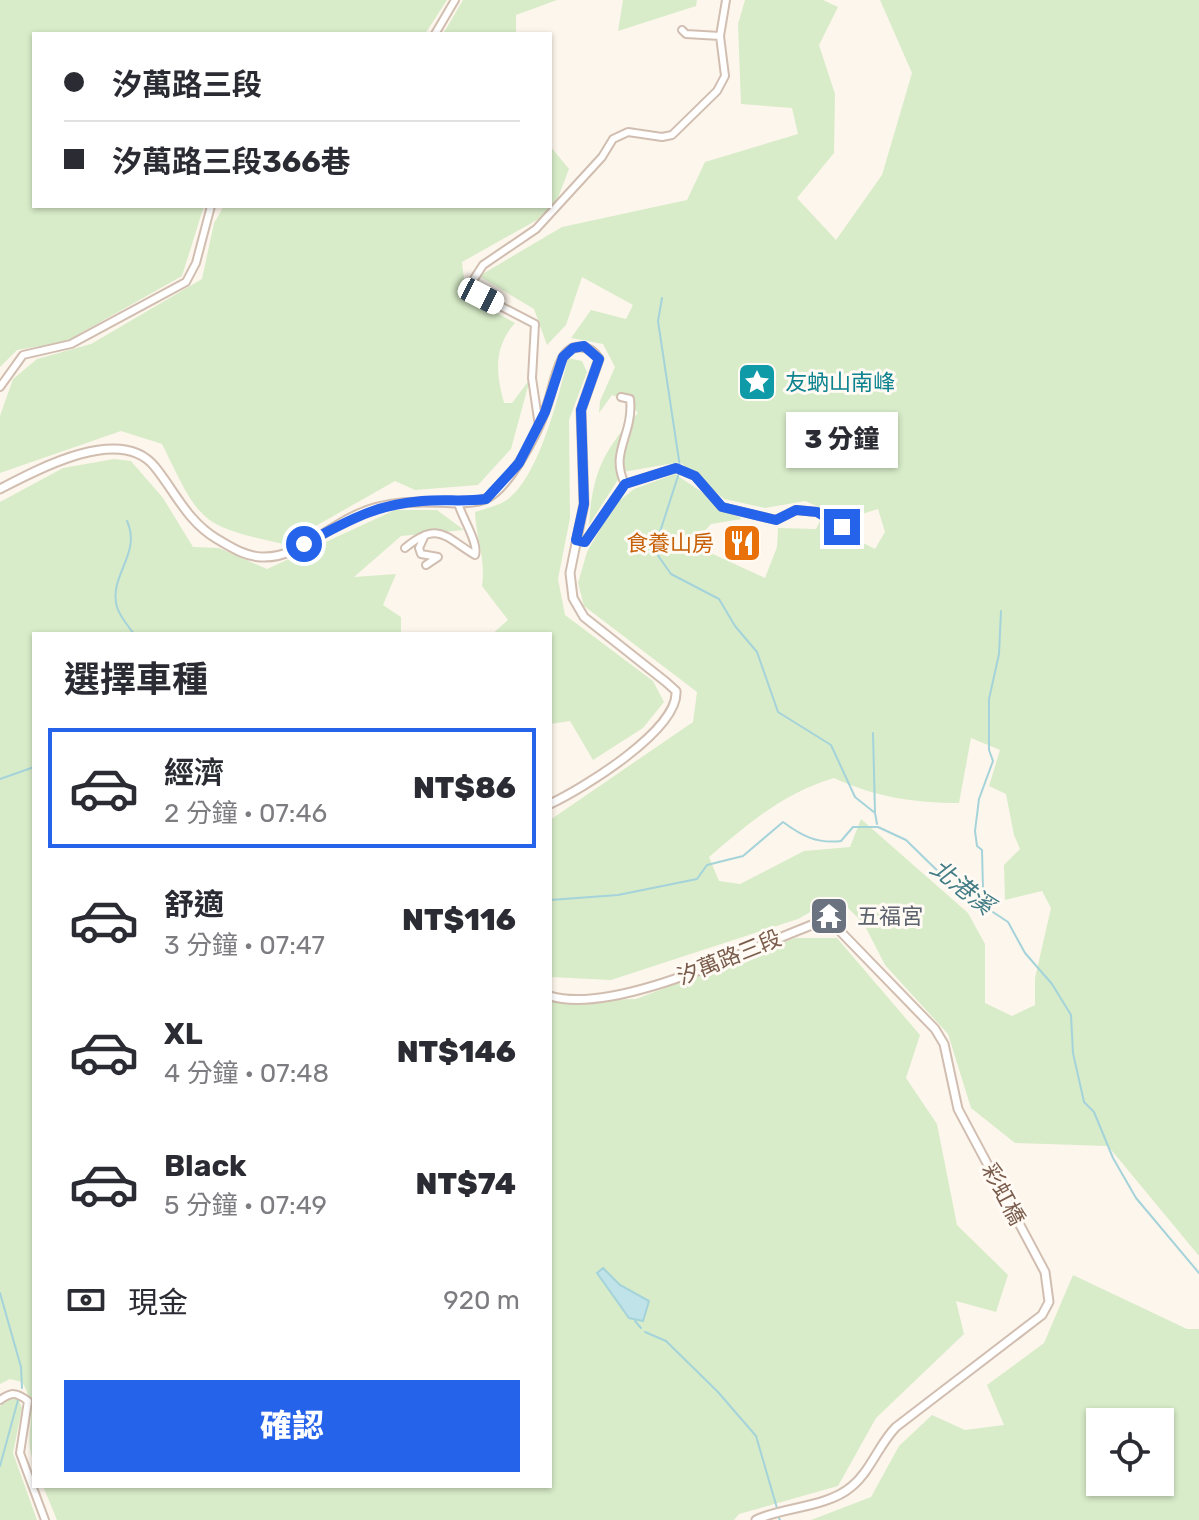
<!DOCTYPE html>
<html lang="zh-TW">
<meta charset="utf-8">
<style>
body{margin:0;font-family:Rubik,"Noto Sans TC",sans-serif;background:#f2f2f3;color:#2b2b33;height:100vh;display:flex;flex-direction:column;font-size:30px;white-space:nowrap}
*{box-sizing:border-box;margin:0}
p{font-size:26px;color:#7c7c81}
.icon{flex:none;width:44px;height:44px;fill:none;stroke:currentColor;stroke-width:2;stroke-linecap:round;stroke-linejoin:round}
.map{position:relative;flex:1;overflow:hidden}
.panel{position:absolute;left:32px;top:632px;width:520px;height:856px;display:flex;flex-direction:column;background:#fff;border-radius:0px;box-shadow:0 2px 6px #0004}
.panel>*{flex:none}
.guide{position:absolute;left:32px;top:32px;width:520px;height:176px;border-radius:0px;box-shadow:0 2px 6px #0004;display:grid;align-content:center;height:176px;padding:0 32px;background:#fff}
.buttons{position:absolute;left:1086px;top:1408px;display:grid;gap:16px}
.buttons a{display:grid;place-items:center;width:88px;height:88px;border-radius:0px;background:#fff;box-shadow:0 2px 6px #0004;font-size:40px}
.end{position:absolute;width:36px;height:36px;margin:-18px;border:10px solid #2563eb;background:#fff;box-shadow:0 0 0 4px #fff}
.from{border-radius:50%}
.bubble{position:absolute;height:56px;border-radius:0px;background:#fff;box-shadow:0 2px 6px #0004;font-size:26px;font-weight:800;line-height:56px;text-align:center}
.car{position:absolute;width:24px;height:48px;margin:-24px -12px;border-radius:10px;box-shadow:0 0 6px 2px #0007;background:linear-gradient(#fff 24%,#345 0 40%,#fff 0 76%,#345 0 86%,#fff 0)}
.guide b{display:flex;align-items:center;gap:28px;height:76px;font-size:30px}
.guide b+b{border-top:2px solid #e1e1e2}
.guide i{width:20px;height:20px;background:#2b2b33}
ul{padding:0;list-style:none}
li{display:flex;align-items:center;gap:24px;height:120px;margin:0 16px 12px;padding:0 16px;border:4px solid transparent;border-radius:0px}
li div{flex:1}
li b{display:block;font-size:30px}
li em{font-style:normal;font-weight:800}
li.selected{border-color:#2563eb}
li>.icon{width:72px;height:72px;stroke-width:1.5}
h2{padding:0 32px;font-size:36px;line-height:96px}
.pay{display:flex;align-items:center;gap:20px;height:88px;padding:0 32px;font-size:30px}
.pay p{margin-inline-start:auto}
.button{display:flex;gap:16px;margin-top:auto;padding:16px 32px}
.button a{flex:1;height:92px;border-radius:0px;background:#2563eb;color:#fff;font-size:32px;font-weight:800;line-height:92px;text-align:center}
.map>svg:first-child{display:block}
.green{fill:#d8ecc9;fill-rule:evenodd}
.water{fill:#bfe3e8;stroke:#a5d3da;stroke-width:2}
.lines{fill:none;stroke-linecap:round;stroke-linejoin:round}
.stream{stroke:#a5d3da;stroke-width:2}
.minor-casing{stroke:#d1beb0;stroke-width:10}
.tertiary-casing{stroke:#d1beb0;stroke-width:11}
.minor{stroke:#fff;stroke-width:6}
.tertiary{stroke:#fff;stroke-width:7}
.route{stroke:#2563eb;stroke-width:10}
.labels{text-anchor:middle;stroke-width:6;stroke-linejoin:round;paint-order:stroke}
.culture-label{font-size:22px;fill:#0d838f;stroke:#fffaf3;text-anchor:start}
.food-label{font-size:22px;fill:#c56008;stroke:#fffaf3;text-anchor:end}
.worship-label{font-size:22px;fill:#5b616d;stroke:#fffaf3;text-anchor:start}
.street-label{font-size:22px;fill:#7a5c4d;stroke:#fffaf3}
.water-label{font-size:24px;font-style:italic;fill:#437c86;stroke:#fffaf3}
</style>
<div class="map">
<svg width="1199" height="1520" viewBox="0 0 1199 1520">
<rect width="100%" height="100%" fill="#fdf6ec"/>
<path class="green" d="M0,0h447l-22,34h-391v172h170l-22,70 -117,66 -48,8 -17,17z
M463,0h94l-41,15v19h-73z
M623,0h74l-1,6 -78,25z
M745,0h78l15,7 -19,38 16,49 -1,59 -37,45 39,42 46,-65 30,-102 -32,-73h319v1256l-91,-110 -93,-3 -44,-35 -23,-74 -63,-69 -21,-41 -27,-27 -39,22 -187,61 -61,-3v-157l143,-98 4,-30 -113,-86 -6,-23 9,-31 27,-47 20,-16 41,-15 67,45 -31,5 -9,10v15l63,29 12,-31 1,-19 38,1 4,-8 55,28 10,-17 -7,-23 -32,10 -41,-18 -40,7 -41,-9 -44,-37 -57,10 -34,53c3,-51 14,-75 49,-112l-9,-11 -17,-7 -13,18 1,-12 15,-34 -12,-23 -32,-6 20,-28 35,9 7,-14 -51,-28 -16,48 -19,20 -13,-36 -55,-33 83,-49 125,-27 18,-38 93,-28 -6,-26 -51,-4 -3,-80zM971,738l29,12 -11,36 17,8 8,41 6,14 -16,16 1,35 37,-9 9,17 -16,70v27l-23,11 -27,-13v-59l-17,-31 -107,-94 -11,28 -46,4 -64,33 -21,-3 -10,-24c39,-33 74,-64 125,-79 41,19 80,25 125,25z
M550,146l19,23 -16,42 -91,51 4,34 49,27c-22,25 -19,51 -11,80h8l18,-24 -19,70 -33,36 -63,5 -20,-9 -111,63c-86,-18 -84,-23 -122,-100l-41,-13 -121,42v-57l13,-37 24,-20 54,-15 111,-65 12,-56 10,-17h326z
M568,358l14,3 5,11 -18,48 1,98 -12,61 7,36 88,66 11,21 -21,26 -50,32 -23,-39 -20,3v-90h-58l16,-14 -26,-34c4,-27 -6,-48 -7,-74 10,-3 22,-6 30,-11 33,-20 54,-106 63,-143z
M114,459l17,2 32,37 30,49 26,1 48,21 128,-59h42l27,20 -63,6 -47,41 42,-3 -13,31 18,12v17h-367v829c-13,-33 8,-47 -12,-81l-12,-3 -10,5v-882l63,-34z
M795,938h42l83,97 -14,43 31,46 20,101 51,50 -12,37 -40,-11 8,33 -88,84 -38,68 -99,28 -5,6h-677l-14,-34h507v-485l86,-2z
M1073,1275l114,54h12v191h-388l60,-23 28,-51 33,-31 33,15 39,-5 -17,-40 57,-42zM1100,1422h60v60h-60z
M12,1396l6,2 4,10 -9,45 24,67h-37v-114z"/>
<path class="water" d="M603,1268l17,17 29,16 -6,20 -14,-3 -32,-45z"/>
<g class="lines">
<path class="stream" d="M662,298l-4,23 22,146
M679,473l-20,62 -3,15 3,7 12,17 48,25 16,27 22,26 21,60 53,33 24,52 20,16 2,11
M127,521c15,33 -19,55 -10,86 3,10 11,19 17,27
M873,733l2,79
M0,779l34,-12
M550,900l68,-5 79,-16 10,-14 36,-9 40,-34c19,14 34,22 58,19l12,-14h25l28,13 46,45 56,37 17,31 27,31 19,31 2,38 11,49 10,10 19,46 23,40 63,75
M991,908l-8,-19 -1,-39 -5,-4 -2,-15 4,-32 14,-38 -4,-11v-51l10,-45 2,-43
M0,1293l21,74 1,21
M635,1321l6,7
M645,1332l21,9 52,51 38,44 21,72
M0,1466l18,-66
M779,1518l1,2"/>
<g class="minor-casing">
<path id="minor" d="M682,30l4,4 34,2
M435,34l20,-34
M0,387l23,-32 48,-11 115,-62 10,-19 15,-57
M621,397l9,2c4,36 -21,53 -5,85
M539,426l-7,-48 3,-54 -54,-28 -9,-14 11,-17 53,-36 66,-72 11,-18 15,-7 34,5 10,-2 45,-44 8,-15 -5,-40 6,-36
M425,535l-6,13 2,6 17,3 -12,8
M576,540l9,2 40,-58 51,-16 19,8 27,31 54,13 20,-10 21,2 34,18
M405,548c33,-28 40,-11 70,7 4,-12 -13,-37 -17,-52
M0,1400c12,-8 16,-8 28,1l-8,52 25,67"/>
</g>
<g class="tertiary-casing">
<path id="tertiary" d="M0,489c38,-20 121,-65 155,-22 21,26 32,54 62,72 14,8 27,17 44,18 34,2 65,-28 93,-41 31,-16 68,-15 101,-13 8,0 22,-1 30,-4 23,-9 52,-65 60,-88 7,-17 9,-36 17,-52 10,-18 28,-14 37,0l-18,51 3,94 -14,69 3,25 11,19 82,65 10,9c3,39 -94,98 -126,113
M550,996c65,20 202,-49 267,-73l20,5 98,101 9,15 14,65 87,163 4,30 -7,13 -146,112c-17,17 -26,45 -45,60 -25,21 -70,20 -95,33"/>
</g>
<use href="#minor" class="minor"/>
<use href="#tertiary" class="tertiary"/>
</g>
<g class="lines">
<path class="route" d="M304,544c43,-22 68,-39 118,-43 22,-2 42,1 64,-2l33,-36 26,-51 18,-55 10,-9 11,-2 15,13 -18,51 3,94 -8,36 9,2 40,-58 51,-16 19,8 27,31 54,13 20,-10 21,2 25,15"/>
</g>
<defs>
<g id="sight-square" transform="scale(2)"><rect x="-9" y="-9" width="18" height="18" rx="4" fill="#0f9aa8" stroke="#fffaf3"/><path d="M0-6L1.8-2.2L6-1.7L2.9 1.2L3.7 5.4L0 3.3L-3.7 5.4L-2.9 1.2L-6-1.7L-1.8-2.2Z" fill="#fff"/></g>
<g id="restaurant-square" transform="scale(2)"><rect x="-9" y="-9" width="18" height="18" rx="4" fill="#e8710a" stroke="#fffaf3"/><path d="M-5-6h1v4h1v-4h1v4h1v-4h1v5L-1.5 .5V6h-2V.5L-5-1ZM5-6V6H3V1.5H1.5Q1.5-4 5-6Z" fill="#fff"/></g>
<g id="temple-square" transform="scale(2)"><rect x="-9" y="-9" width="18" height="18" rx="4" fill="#6b7280" stroke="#fffaf3"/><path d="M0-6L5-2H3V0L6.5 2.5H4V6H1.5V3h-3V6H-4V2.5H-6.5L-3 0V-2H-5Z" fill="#fff"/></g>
</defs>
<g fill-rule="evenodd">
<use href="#sight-square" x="757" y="382"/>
<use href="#restaurant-square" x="742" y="543"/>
<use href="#temple-square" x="829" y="916"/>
</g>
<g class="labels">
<g class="culture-label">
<text x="785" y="390">友蚋山南峰</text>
</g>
<g class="food-label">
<text x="714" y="551">食養山房</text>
</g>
<g class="worship-label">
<text x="857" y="924">五福宮</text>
</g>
<g class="street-label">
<text transform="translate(729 957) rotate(-22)" y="8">汐萬路三段</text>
<text transform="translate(1004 1194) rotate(62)" y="8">彩虹橋</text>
</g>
<g class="water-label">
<text transform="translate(962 887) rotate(38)" y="8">北港溪</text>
</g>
</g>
</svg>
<div class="buttons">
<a><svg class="icon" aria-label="locate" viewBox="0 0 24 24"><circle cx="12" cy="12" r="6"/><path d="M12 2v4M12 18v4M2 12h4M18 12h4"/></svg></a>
</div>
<i class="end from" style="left:304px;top:544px"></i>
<i class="end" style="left:842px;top:527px"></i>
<div class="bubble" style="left:786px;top:412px;width:112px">3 分鐘</div>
<i class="car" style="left:481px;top:296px;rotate:117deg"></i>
<div class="guide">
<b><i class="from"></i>汐萬路三段</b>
<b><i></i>汐萬路三段366巷</b>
</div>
<section class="panel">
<h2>選擇車種</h2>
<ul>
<li class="selected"><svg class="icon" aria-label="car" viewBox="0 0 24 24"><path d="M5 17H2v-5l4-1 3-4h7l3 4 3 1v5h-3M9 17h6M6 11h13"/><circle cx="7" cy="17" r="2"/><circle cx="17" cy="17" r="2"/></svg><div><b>經濟</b><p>2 分鐘 · 07:46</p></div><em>NT$86</em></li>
<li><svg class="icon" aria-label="car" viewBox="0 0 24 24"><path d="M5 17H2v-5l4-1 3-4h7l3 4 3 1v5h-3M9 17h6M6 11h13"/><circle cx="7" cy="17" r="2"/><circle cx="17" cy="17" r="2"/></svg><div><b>舒適</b><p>3 分鐘 · 07:47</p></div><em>NT$116</em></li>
<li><svg class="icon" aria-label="car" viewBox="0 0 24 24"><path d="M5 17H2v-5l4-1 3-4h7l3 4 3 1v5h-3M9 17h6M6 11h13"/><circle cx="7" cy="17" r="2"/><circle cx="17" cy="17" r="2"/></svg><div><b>XL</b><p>4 分鐘 · 07:48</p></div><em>NT$146</em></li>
<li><svg class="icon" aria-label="car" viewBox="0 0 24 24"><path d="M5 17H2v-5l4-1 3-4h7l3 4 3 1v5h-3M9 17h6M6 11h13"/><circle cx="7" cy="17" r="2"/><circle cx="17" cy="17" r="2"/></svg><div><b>Black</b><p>5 分鐘 · 07:49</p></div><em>NT$74</em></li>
</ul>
<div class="pay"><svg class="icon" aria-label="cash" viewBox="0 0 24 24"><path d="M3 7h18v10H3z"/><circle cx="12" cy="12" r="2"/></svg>現金<p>920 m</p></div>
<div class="button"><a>確認</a></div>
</section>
</div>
